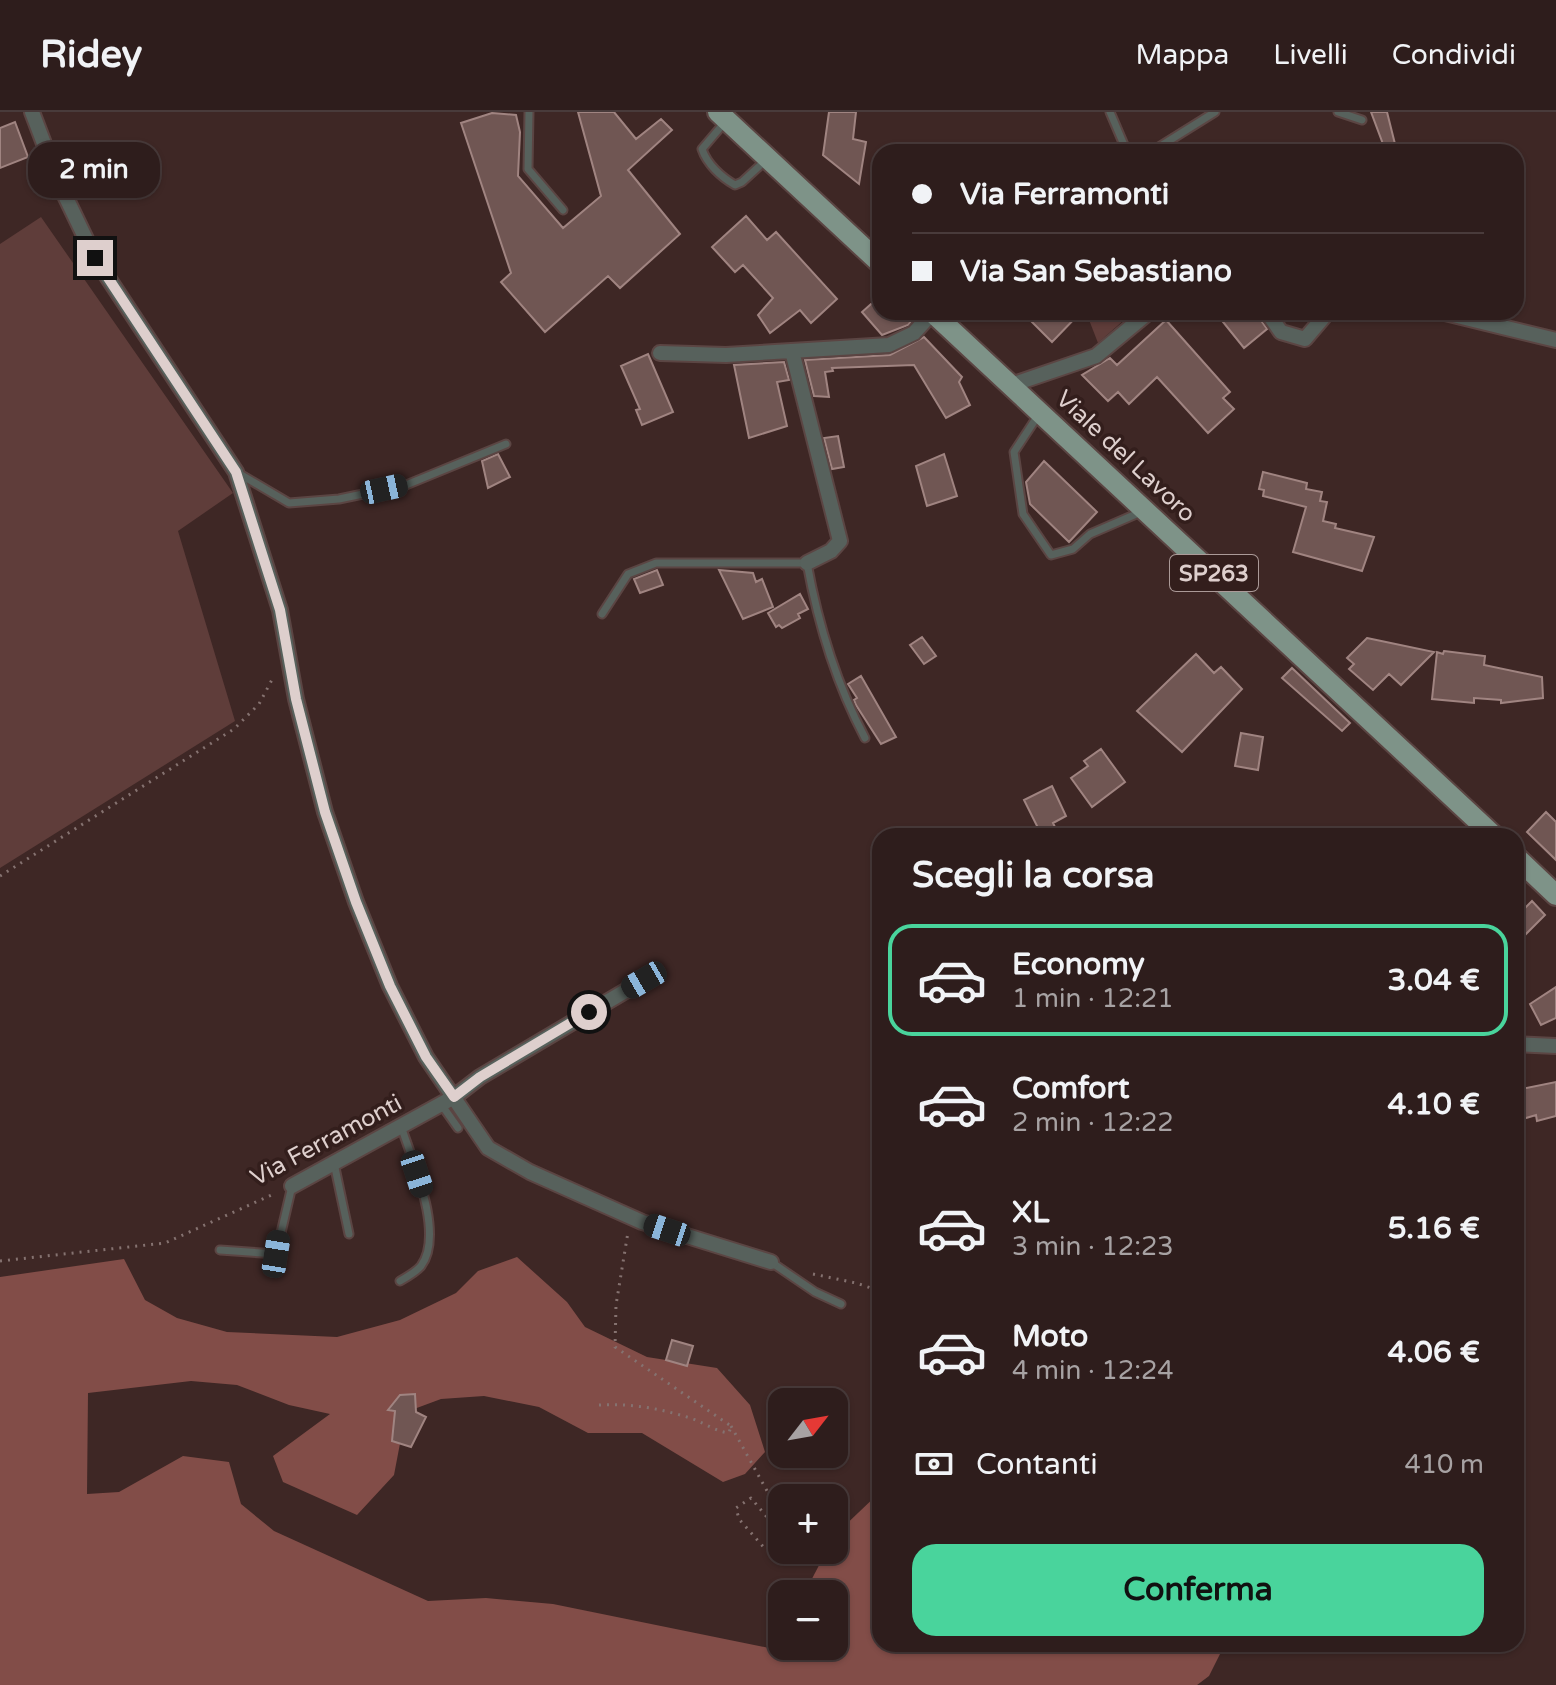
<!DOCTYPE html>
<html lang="it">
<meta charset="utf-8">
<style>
body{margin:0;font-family:"Varela Round",sans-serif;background:#3a2a29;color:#f1f3f6;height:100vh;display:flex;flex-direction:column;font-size:30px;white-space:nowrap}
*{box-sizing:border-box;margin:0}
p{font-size:26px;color:#a7a2a3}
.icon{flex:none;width:44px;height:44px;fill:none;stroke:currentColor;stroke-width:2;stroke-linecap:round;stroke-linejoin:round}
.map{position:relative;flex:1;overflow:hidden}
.sheet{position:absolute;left:872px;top:716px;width:652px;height:824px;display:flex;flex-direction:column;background:#2e1d1c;border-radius:24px;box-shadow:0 2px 6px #0004,0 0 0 2px #493b3b}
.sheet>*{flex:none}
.guide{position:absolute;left:872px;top:32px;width:652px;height:176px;border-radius:24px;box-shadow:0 2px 6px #0004,0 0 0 2px #493b3b;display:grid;align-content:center;height:176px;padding:0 40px;background:#2e1d1c}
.needle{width:52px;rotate:59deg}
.controls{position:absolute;left:768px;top:1276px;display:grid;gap:16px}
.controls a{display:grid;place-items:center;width:80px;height:80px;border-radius:16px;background:#2e1d1c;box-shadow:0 2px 6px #0004,0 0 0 2px #493b3b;font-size:40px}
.end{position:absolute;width:36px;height:36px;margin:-18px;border:10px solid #decfcd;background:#111;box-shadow:0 0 0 4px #111}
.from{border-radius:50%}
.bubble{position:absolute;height:56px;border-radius:24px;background:#2e1d1c;box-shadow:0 2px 6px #0004,0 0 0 2px #493b3b;font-size:26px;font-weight:800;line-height:56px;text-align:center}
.car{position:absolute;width:24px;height:48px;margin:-24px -12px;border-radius:10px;box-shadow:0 0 6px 2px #0007;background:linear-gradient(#222 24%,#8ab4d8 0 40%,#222 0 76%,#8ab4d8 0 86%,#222 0)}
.guide b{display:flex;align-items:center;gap:28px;height:76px;font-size:30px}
.guide b+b{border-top:2px solid #493b3b}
.guide i{width:20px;height:20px;background:#f1f3f6}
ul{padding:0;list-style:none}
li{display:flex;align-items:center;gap:24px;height:112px;margin:0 16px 12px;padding:0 24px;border:4px solid transparent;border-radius:24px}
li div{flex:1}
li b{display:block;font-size:30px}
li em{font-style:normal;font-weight:800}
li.active{border-color:#49d49c}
li>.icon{width:72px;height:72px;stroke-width:1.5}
h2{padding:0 40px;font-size:36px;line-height:96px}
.pay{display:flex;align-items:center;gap:20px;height:88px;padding:0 40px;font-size:30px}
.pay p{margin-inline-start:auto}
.button{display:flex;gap:16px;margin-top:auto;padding:16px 40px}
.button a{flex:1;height:92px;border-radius:24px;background:#49d49c;color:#111;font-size:32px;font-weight:800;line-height:92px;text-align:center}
header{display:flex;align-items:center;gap:48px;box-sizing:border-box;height:112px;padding:0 40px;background:#2e1d1c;border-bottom:2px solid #493b3b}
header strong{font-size:38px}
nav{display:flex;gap:44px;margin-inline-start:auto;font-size:28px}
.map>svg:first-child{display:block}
.green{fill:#5f3d3a}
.forest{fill:#824d48}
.building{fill:#705653;stroke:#a08481;stroke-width:2}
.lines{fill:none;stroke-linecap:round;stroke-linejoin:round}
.service-casing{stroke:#5b4543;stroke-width:11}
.minor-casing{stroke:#5b4543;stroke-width:18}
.primary-casing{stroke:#5b4543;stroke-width:24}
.path{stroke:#857270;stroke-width:3;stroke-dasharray:2 6;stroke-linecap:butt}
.service{stroke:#57615c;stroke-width:7}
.minor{stroke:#57615c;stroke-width:14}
.primary{stroke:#7e9388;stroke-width:20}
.route{stroke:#decfcd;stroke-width:10}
.labels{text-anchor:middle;stroke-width:7;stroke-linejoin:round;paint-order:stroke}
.shield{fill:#331e1c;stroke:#ab9a98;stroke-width:2}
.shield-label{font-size:22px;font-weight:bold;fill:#decfcd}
.street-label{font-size:24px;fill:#decfcd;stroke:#331e1c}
</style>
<header>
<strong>Ridey</strong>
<nav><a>Mappa</a><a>Livelli</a><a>Condividi</a></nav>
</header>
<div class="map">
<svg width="1556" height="1573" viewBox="0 0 1556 1573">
<rect width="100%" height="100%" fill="#3e2725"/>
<path class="green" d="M41,105l192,276 -55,38 57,190 -235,147v-624z
M1086,200h47l-35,31z"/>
<path class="forest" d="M517,1145l50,45 18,25 62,30 70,11 33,37 15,47 -20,22 -22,8 -81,-49h-54l-49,-26 -55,-11 -43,3 -35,13 -12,63 -37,40 -74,-33 -10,-26 57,-42 -41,-9 -52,-20 -46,-4 -103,12 -1,101 32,-2 64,-36 46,6 12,42 33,27 154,70 58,-3 67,6 221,45 8,-13v10h52v-52h-30l23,-44h7l2,-16 44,-42v152h345l-16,32 -12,9h-1197v-408l124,-18 21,41 32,18 50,14 110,5 63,-17 56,-27 22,-22z"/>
<path class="building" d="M578,0h36l22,27 25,-20 11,11 -44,40 52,64 -60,54 -12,-12 -63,56 -44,-50 10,-9 -50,-150 31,-10 24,2 4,17 -2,44 45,52 38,-32z
M829,0h27l-3,27 13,3 -7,42 -36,-29z
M1371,0h16l10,40h-11z
M15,10l13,35 -28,11v-40z
M746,104l21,24 9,-8 61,67 -26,24 -11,-13 -30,23 -12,-18 15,-17 -30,-33 -8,7 -23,-25z
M880,184v16h33l1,6 -6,7 -26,10 -20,-23z
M1022,200h59l-29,30z
M1215,200h40l12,17 -23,19z
M1166,208l64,72 -7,6 11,11 -26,24 -51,-56 -28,27 -11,-12 -10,9 -26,-26 28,-17 7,7z
M924,225l38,40 -3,5 11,23 -24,13 -32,-53 -82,3 1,3 -8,1 4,25 -15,-1 -9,-36 85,-5z
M648,242l25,58 -31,13 -6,-15 4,-1 -19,-43z
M784,250l5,18 -12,2 10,44 -38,12 -15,-73z
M838,324l6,31 -12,2 -8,-31z
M498,342l12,23 -22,11 -6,-27z
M944,342l13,42 -30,10 -11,-40z
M1044,349l53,51 -28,30 -39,-38 -4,-22z
M1263,360l44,11 -1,6 16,3 -2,9 7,1 -4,19 13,3 -1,4 39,9 -12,34 -69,-19 13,-45 -43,-11 1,-6 -5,-1z
M657,458l6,15 -23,8 -6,-14z
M719,458l34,3 3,9 6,-3 11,28 -30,12z
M800,482l8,15 -10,5 2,4 -18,10 -3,-3 -3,2 -8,-14z
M922,525l14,19 -12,8 -14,-19z
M1367,526l67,14 -33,33 -12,-11 -16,16 -24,-21 5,-5 -7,-6z
M1444,539l41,5 -1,9 58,12 1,21 -42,5v-3l-27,-2v5l-42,-4 5,-47 6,2z
M1196,542l18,19 7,-6 21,22 -60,63 -45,-41z
M1292,556l58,55 -8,8 -60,-53z
M861,564l35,61 -15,7 -25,-39 -2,-5 3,-2 -9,-14z
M1241,621l22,4 -5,33 -23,-4z
M1101,637l24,33 -33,25 -21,-29 17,-12 -4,-5z
M1052,674l14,30 -13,7 2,4 -14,7 -17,-34z
M1546,700l10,10v38l-29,-28z
M1516,778l9,18 7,-7 13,14 -29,29z
M1556,875v31l-15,7 -11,-21z
M1556,970v34l-19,5 -1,-6 -20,6v-31z
M672,1228l21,6 -6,20 -21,-6z
M415,1282l1,18 10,5 -15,30 -19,-6 3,-30 -7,-1 12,-15z"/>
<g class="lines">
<g class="service-casing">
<path id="service" d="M529,0l-1,57 35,41
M1110,0l17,40
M1338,0l24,8
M725,10l-23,27c5,15 19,28 33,36l7,-3 24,-22
M1151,40l64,-40
M1039,302l-25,38 9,62 28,41 22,-6 17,-15 51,-22
M238,361l51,30 50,-4 67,-14 100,-41
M602,502l26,-40 28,-11h151c11,61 29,120 58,175
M1084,721l2,3
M441,992l17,24
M334,1051l15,71
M220,1138l56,4 16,-68
M771,1150l44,30 26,12
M400,1169c7,-4 16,-9 21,-15 24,-32 -9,-106 -20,-140"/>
</g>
<g class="minor-casing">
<path id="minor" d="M32,0l27,71 36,75 141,214 44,138 16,89 29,113 31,90 34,84 36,71 62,91 42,24 112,50 129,40
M1267,200l14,20 24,7 23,-27
M1441,200l115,28
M792,239l48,190 -9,10 -24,12
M660,241l66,2 163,-10 25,-12 19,-21
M1011,273l85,-29 53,-44
M1516,932l40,2
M292,1074l162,-89 26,-20 164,-97"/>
</g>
<g class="primary-casing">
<path id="primary" d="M718,0l162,151
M932,200l562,524
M1516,745l40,38"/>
</g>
<path class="path" d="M0,764l234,-147 25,-25 15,-28
M0,1149l165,-18 111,-50
M813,1162l43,9 24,8
M599,1293c32,-2 64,4 94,14 13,5 22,12 36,14l2,-7 -116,-79 1,-42 12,-73
M731,1314l50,90 1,8 -16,-8 -15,-18 -15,10 3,11 27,31"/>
<use href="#service" class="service"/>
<use href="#minor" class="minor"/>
<use href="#primary" class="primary"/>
</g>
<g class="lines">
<path class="route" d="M95,146l141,214 44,138 16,89 29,113 31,90 34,84 36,71 28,40 26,-20 109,-65"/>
</g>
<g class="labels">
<rect class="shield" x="1170" y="443" width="88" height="36" rx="6"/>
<g class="shield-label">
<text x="1214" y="469">SP263</text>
</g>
<g class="street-label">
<text transform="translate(1126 344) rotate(43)" y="8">Viale del Lavoro</text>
<text transform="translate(326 1028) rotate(-28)" y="8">Via Ferramonti</text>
</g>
</g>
</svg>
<div class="controls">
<a><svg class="needle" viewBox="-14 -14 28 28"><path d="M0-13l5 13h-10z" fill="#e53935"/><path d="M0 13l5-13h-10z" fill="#a7a2a3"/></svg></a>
<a>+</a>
<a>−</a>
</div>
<i class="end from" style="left:589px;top:900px"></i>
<i class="end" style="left:95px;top:146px"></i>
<div class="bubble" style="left:28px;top:30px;width:132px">2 min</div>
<i class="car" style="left:384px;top:377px;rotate:78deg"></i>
<i class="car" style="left:644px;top:868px;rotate:240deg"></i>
<i class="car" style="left:417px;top:1062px;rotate:162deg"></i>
<i class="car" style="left:667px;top:1118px;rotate:288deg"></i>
<i class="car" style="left:276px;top:1142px;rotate:9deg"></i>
<div class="guide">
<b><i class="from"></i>Via Ferramonti</b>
<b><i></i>Via San Sebastiano</b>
</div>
<section class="sheet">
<h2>Scegli la corsa</h2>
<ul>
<li class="active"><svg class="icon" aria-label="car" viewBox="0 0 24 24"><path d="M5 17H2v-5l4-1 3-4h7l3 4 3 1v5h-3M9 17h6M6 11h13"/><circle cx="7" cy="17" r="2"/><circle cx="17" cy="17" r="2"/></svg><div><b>Economy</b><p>1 min · 12:21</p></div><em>3.04 €</em></li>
<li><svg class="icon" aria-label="car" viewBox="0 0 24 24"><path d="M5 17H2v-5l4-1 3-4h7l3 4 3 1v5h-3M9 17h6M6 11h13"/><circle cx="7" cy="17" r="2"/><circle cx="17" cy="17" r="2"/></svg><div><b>Comfort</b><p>2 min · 12:22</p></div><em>4.10 €</em></li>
<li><svg class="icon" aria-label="car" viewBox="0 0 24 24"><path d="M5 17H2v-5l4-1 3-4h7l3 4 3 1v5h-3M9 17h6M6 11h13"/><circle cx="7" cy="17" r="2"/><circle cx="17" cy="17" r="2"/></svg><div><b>XL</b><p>3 min · 12:23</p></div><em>5.16 €</em></li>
<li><svg class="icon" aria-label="car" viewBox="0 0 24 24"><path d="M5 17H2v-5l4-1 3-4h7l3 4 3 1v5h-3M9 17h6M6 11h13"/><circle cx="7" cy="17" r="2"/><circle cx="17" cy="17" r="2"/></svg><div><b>Moto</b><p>4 min · 12:24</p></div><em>4.06 €</em></li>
</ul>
<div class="pay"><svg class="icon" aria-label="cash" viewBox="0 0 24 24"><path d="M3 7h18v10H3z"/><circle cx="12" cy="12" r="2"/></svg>Contanti<p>410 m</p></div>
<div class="button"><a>Conferma</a></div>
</section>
</div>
